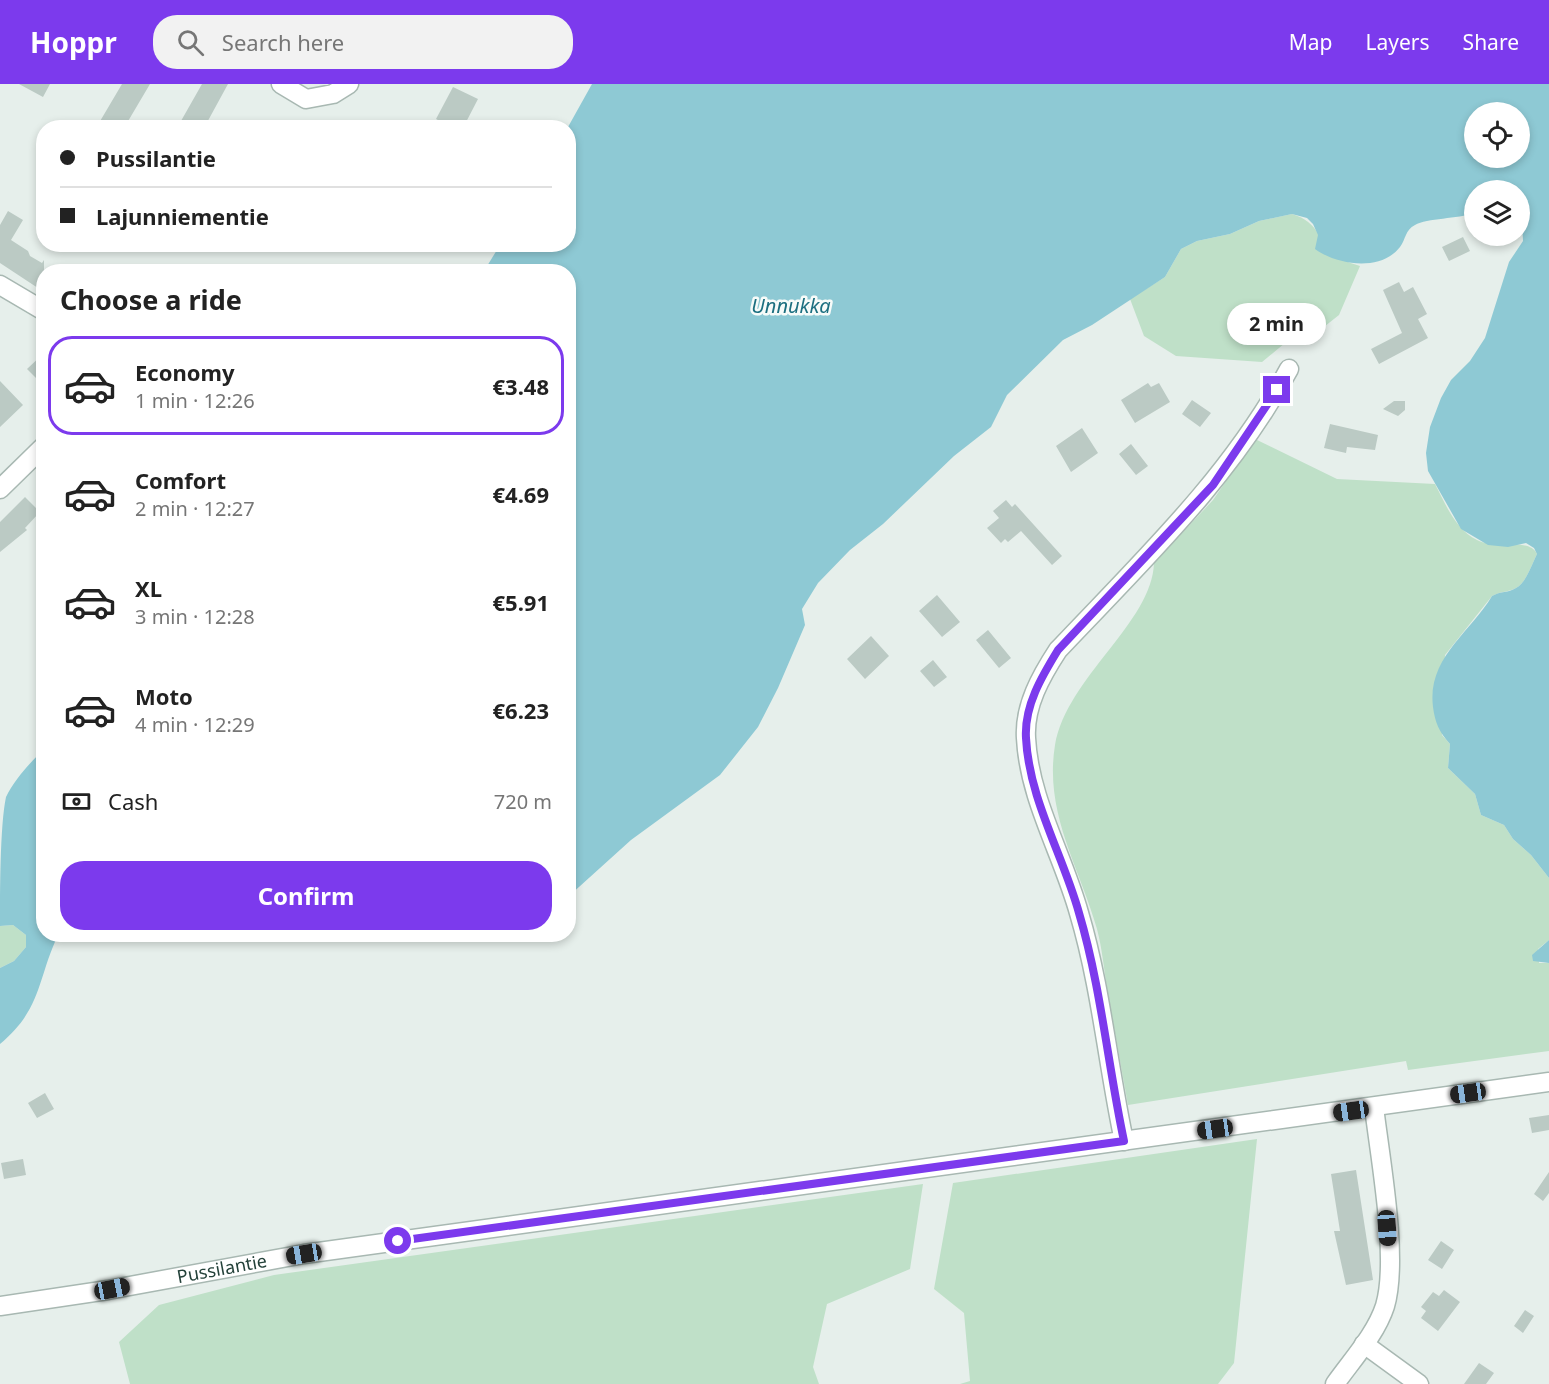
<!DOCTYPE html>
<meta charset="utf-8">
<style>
body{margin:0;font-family:"Noto Sans",sans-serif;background:#f2f2f2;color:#222;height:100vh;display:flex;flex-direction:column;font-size:22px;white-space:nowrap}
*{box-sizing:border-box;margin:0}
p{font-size:20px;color:#767676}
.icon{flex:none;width:33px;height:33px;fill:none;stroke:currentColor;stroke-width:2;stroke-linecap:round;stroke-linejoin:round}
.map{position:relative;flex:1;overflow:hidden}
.details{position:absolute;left:36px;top:180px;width:540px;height:678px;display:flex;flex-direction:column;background:#fff;border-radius:24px;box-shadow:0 3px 9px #0003}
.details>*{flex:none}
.guide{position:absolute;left:36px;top:36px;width:540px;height:132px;border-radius:24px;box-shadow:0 3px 9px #0003;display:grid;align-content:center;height:132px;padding:0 24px;background:#fff}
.tools{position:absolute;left:1464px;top:18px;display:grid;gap:12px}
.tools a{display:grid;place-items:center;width:66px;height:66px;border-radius:50%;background:#fff;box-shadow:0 3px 9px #0003;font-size:30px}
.end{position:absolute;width:27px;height:27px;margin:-14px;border:8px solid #7c3aed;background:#fff;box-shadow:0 0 0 3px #fff}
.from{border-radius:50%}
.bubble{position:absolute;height:42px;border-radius:21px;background:#fff;box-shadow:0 3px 9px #0003;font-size:20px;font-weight:700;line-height:42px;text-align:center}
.car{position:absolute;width:18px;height:36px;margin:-18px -9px;border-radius:8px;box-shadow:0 0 4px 2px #0007;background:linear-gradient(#222 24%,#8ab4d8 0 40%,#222 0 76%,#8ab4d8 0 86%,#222 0)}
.guide b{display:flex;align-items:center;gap:21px;height:57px;font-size:22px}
.guide b+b{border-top:2px solid #e0e0e0}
.guide i{width:15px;height:15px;background:#222}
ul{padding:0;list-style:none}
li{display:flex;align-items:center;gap:18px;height:99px;margin:0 12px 9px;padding:0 12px;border:3px solid transparent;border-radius:24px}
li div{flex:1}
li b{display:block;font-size:22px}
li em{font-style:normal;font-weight:700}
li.selected{border-color:#7c3aed}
li>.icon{width:54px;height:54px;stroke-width:1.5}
h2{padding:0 24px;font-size:27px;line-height:72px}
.pay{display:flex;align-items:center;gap:15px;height:66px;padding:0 24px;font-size:22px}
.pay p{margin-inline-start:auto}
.cta{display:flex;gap:12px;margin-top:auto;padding:12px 24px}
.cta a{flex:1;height:69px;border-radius:24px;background:#7c3aed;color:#fff;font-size:24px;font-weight:700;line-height:69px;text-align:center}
header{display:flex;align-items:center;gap:36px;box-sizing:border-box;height:84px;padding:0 30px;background:#7c3aed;color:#fff}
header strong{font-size:28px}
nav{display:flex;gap:33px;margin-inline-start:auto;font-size:21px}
.search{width:420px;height:54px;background:#f2f2f2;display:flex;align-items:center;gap:15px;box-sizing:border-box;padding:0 21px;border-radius:24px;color:#767676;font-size:22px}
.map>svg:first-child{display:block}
.green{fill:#bfe0c8}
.water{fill:#8ec9d4;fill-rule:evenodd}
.building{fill:#bbcac4}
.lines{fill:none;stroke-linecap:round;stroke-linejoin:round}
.minor-casing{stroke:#a8b8b2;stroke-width:21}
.minor{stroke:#fff;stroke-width:18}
.route{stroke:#7c3aed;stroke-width:8}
.labels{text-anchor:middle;stroke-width:5;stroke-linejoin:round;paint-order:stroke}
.street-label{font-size:18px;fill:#24423a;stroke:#f7fbf9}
.water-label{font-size:20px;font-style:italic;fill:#1c6f80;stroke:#f7fbf9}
</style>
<header>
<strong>Hoppr</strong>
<div class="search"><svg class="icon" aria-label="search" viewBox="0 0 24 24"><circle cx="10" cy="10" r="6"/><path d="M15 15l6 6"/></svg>Search here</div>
<nav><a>Map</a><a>Layers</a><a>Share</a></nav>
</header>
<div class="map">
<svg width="1549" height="1300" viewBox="0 0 1549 1300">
<rect width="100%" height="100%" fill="#e6efeb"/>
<path class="green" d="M1292,130c30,9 25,30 49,45 6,3 13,5 19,7l-21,49 -29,23h-19l-29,24 -86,-6 -32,-20 -14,-37 35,-22 16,-28 16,-8 33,-7 29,-13z
M1255,355l82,40 98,5c11,21 20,45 42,56 19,10 52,-3 60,14 -5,10 -11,29 -21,34 -7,4 -15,3 -24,8l-47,59 -3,80 8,9 -2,24 27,26 6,21 23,10 9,14 18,16 18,23v62l-11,9 1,14h10v88l-141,19 -2,-9 -278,44c-7,-39 -14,-78 -21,-117 -3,-19 -5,-40 -10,-59 -18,-63 -53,-116 -42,-184 12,-68 97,-122 99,-182l59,-63z
M13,841l13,10v12l-12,14 -14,7v-42z
M1257,1055l-23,224 -16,21h-258l10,-3 -6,-68 -30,-24 19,-106z
M923,1100l-13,85 -83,35 -14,63 6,17h-689l-11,-42 40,-37 115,-30z"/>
<path class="water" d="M592,0h957v794l-18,-23 -18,-16 -9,-14 -23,-10 -6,-21 -27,-26 2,-24c-11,-12 -15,-22 -17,-37 -6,-49 37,-74 59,-111 9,-5 16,-3 24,-8 10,-5 16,-24 21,-34l-3,-6 -8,-5 -18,4 -20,-2 -27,-16 -33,-58 -2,-18 4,-26 11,-29 10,-18 19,-19 15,-23 24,-76 14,-21 -3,-51h-46v23c-16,6 -47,5 -59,12 -10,5 -9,14 -15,22 -19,25 -63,18 -85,2l3,-14 -5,-11 -6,-6 -15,-4 -33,7 -29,13 -33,7 -16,8 -16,28 -73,48 -29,15 -56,55 -16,32 -37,29 -71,68 -33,26 -32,33 -16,26 3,16 -27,63 -20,39 -38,48 -89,65 -62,56 -1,-624 -84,-1 16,-26 68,-1v-117zM1474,28h46v46h-46z
M43,666l1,184 14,1c-21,45 -16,74 -58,109v-76l14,-7 12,-14v-12l-13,-10 -13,1c0,-33 0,-101 6,-129 8,-17 24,-34 37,-47z
M1549,856v23l-16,-2 -1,-6z"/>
<path class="building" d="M19,0h31l-7,13z
M122,0h28l-26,44h-28z
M202,0h26l-24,44h-27z
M453,3l25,12 -15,29h-10l-17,-9z
M8,127l15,9 -12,20 17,11 2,5 12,7 2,-3v32l-44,-29v-38z
M1463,153l7,14 -21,10 -7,-14z
M1399,198l5,10 9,-5 14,27 -9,5 10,19 -49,26 -8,-15 31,-16 -19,-43z
M44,269v33l-17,-17z
M0,297l23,24 -23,22z
M1148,299l3,4 8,-4 11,19 -35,21 -14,-23z
M1192,316l19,13 -11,14 -18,-13z
M1394,317h11v9l-7,6 -15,-7z
M1330,340l48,11 -3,15 -28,-3 -1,6 -22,-5z
M1082,344l16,25 -27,19 -15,-26z
M1131,360l17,22 -12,9 -17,-21z
M25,413l15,15 -15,16 2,2 -27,22v-30z
M1006,416l6,7 3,-3 47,52 -10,9 -31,-34 -13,11 -3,-3 -4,4 -14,-15 12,-10 -6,-7z
M937,511l23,27 -18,15 -23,-26z
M988,546l23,28 -12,10 -23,-28z
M871,552l18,20 -24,23 -18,-20z
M933,576l14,17 -13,10 -14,-16z
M45,1009l9,16 -17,9 -9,-15z
M1549,1031v15l-17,3 -3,-15z
M23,1075l3,16 -22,4 -3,-16z
M1356,1086l17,110 -27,5 -12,-54h6l-9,-57z
M1549,1088v21l-6,8 -9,-7z
M1441,1157l13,9 -12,19 -14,-9z
M1444,1206l16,12 -22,29 -17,-13 5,-7 -5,-4 12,-15 6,4z
M1525,1226l9,6 -11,17 -9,-7z
M1479,1279l15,10 -8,11h-22z"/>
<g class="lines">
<g class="minor-casing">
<g id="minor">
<path d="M281,0l25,15 27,-5 16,-10"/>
<path d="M0,201l44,26"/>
<path d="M0,405l44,-43"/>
<path d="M1124,1057c-16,-75 -23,-154 -45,-228 -16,-58 -50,-114 -53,-175 -2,-32 15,-62 32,-88 84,-89 172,-172 231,-281"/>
<path id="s1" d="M0,1222l108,-16 196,-36 1245,-172"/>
<path d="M1364,1260l55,40"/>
<path d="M1335,1300c17,-24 41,-50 50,-78 14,-47 -5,-148 -11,-199"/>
</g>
</g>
<use href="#minor" class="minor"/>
</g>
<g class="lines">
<path class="route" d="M398,1157l726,-100c-16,-75 -23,-154 -45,-228 -16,-58 -50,-114 -53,-175 -2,-32 16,-62 32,-88l155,-165 64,-95"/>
</g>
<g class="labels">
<g class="street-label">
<text dy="6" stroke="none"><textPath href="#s1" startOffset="225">Pussilantie</textPath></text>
</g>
<g class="water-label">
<text x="791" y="229">Unnukka</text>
</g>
</g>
</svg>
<div class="tools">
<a><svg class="icon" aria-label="locate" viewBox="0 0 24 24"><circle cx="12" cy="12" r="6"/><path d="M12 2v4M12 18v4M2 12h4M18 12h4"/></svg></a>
<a><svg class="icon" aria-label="layers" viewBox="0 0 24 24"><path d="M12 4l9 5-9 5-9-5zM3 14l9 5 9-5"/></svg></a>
</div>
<i class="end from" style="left:398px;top:1157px"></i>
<i class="end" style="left:1277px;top:306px"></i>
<div class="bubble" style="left:1227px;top:219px;width:99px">2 min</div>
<i class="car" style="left:1468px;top:1009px;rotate:262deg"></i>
<i class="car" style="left:1351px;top:1027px;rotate:262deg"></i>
<i class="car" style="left:1215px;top:1045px;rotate:262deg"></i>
<i class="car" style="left:1387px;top:1144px;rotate:176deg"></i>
<i class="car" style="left:304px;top:1170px;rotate:261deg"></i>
<i class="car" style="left:112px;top:1205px;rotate:79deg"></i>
<div class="guide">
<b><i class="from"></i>Pussilantie</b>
<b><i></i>Lajunniementie</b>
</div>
<section class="details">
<h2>Choose a ride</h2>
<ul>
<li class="selected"><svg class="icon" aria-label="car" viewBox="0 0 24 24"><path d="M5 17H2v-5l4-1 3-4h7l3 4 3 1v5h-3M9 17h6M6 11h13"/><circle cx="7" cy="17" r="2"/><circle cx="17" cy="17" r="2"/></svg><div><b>Economy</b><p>1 min · 12:26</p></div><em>€3.48</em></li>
<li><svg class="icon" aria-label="car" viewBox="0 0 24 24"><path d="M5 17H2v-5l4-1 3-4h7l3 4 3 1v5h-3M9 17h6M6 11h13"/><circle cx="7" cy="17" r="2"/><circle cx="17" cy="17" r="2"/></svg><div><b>Comfort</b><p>2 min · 12:27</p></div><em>€4.69</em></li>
<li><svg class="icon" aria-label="car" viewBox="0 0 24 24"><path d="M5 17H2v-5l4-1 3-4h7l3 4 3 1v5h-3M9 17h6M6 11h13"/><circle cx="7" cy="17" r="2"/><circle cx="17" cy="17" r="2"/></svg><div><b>XL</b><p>3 min · 12:28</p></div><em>€5.91</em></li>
<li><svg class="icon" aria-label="car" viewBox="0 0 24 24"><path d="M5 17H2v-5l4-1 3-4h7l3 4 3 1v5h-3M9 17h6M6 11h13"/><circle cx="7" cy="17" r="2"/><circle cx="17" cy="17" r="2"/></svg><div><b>Moto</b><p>4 min · 12:29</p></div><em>€6.23</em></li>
</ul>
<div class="pay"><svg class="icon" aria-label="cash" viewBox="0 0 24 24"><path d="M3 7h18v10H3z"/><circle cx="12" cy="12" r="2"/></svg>Cash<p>720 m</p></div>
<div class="cta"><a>Confirm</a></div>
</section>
</div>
